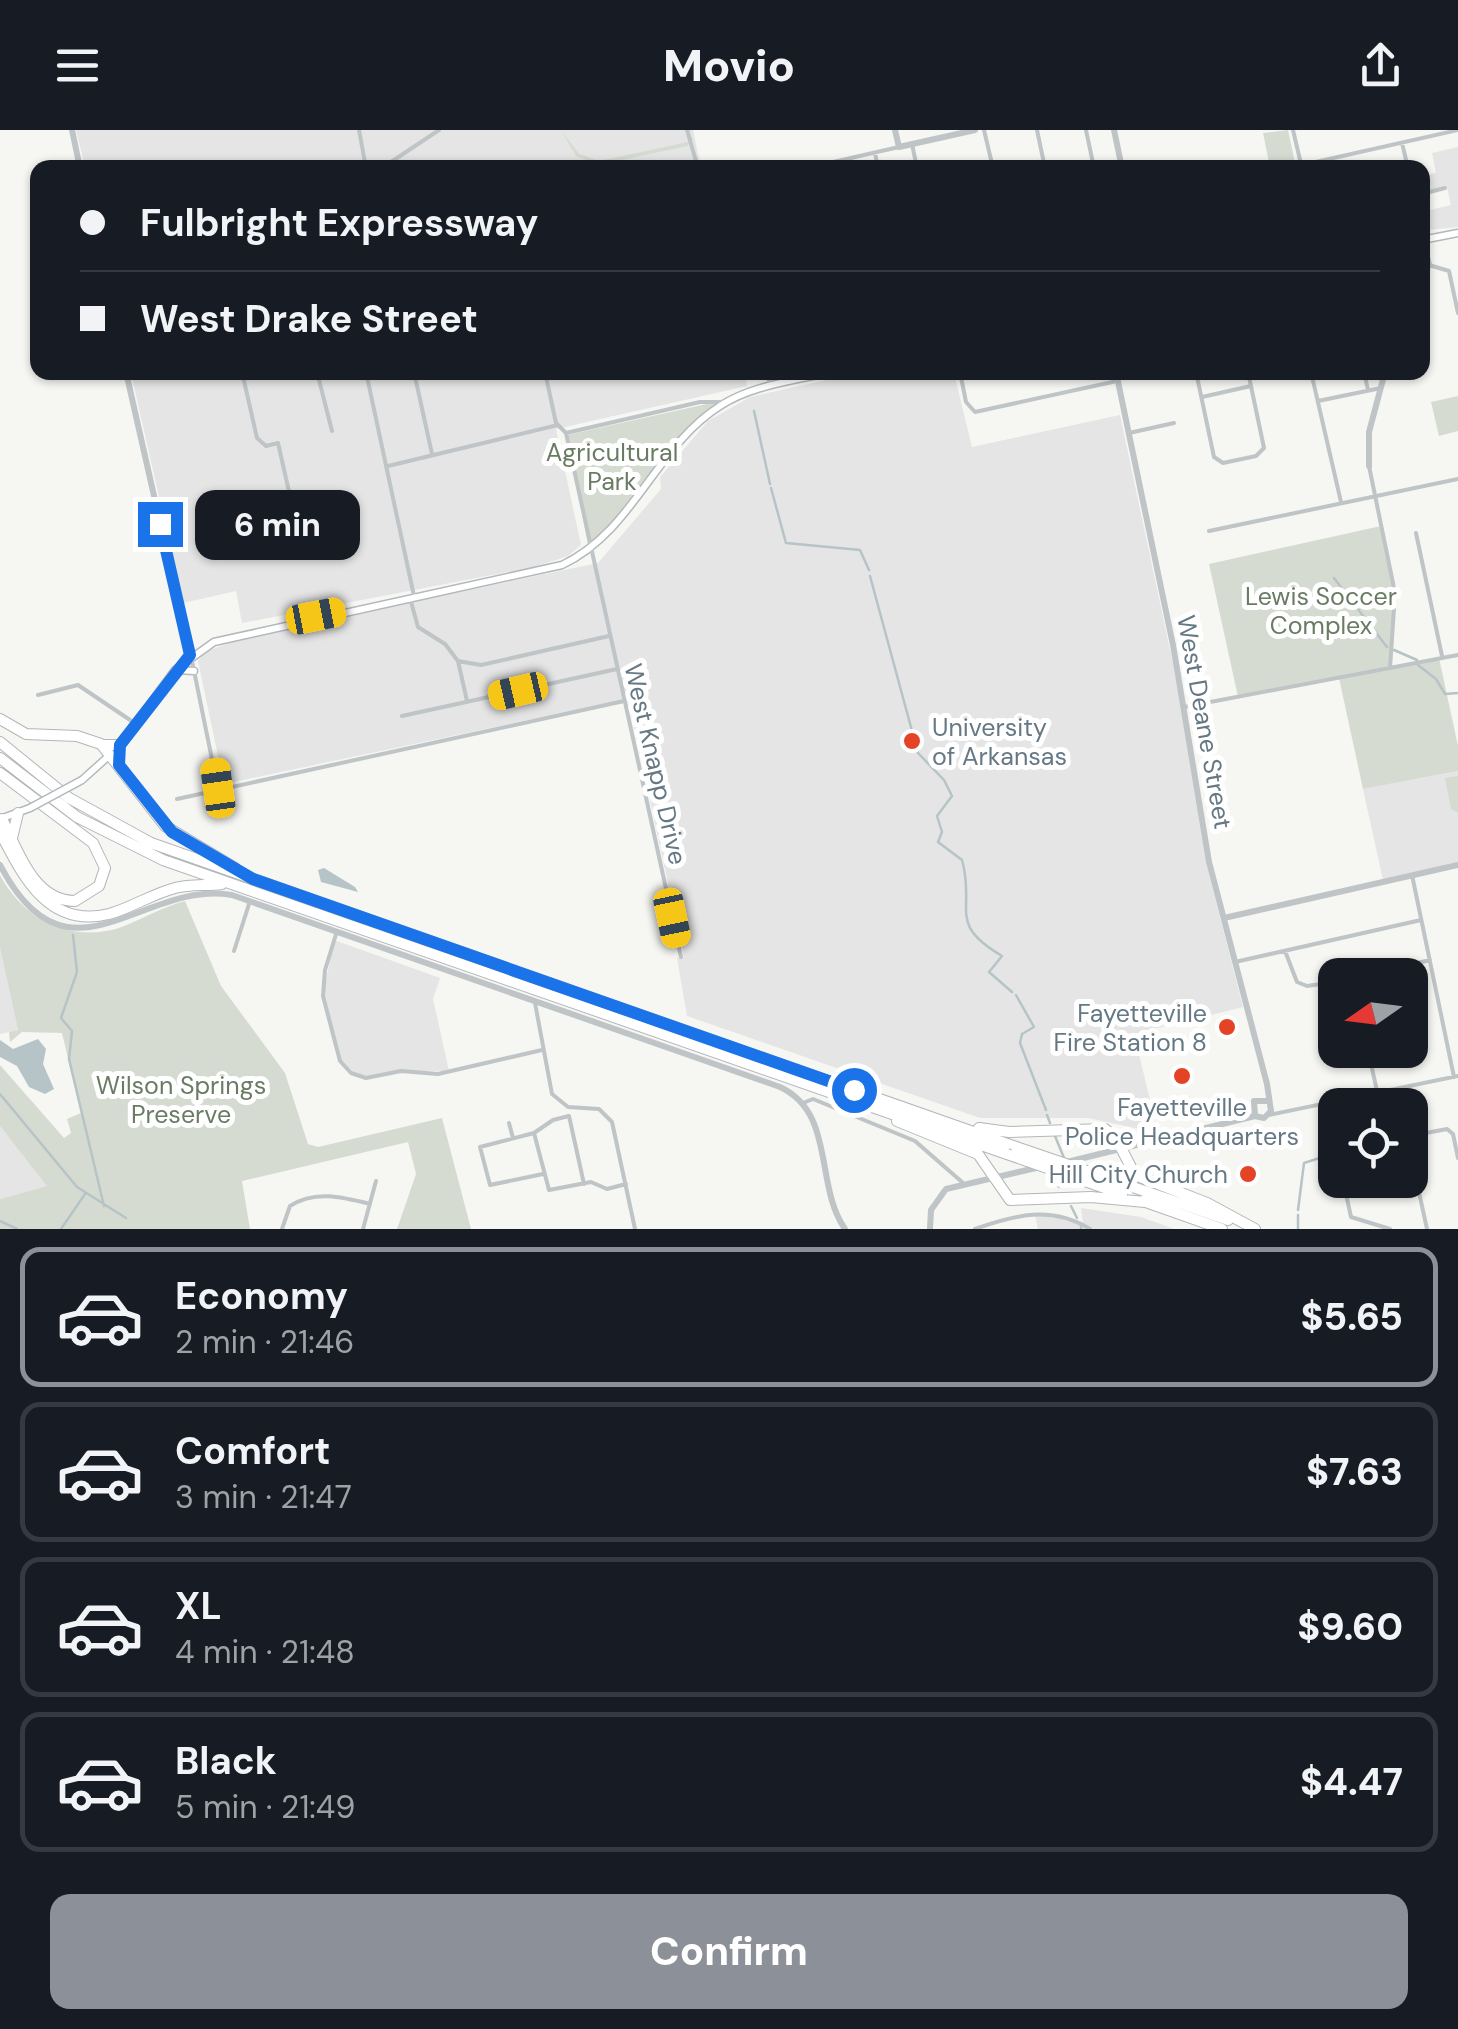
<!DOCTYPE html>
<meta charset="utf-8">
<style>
body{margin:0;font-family:"DM Sans",sans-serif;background:#242831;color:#f1f3f6;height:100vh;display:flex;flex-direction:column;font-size:38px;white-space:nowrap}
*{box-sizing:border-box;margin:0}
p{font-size:32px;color:#9ea1a6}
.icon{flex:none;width:55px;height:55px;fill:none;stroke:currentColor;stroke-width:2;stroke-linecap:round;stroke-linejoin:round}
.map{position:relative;height:1099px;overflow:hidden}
.drawer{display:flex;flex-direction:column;background:#171b24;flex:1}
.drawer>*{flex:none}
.guide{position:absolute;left:30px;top:30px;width:1400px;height:220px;border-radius:20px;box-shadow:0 2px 8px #0004;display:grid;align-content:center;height:220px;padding:0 50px;background:#171b24}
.needle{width:65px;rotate:256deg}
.tools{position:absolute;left:1318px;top:828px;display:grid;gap:20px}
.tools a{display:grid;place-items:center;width:110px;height:110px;border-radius:20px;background:#171b24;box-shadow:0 2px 8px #0004;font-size:50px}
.end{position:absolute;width:45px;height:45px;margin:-22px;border:12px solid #1a73e8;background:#fff;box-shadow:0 0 0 5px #fff}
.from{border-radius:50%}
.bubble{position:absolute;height:70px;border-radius:20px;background:#171b24;box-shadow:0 2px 8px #0004;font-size:32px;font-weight:800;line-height:70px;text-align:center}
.car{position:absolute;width:30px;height:60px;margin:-30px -15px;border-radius:12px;box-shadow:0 0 8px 2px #0007;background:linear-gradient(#f5c518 24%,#345 0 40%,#f5c518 0 76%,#345 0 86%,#f5c518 0)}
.guide b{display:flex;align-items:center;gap:35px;height:95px;font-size:38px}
.guide b+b{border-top:2px solid #363941}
.guide i{width:25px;height:25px;background:#f1f3f6}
ul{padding:18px 0 0;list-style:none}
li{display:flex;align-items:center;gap:30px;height:140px;margin:0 20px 15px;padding:0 30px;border:5px solid #363941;border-radius:20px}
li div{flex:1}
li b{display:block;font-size:38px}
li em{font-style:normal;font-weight:800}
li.active{border-color:#8c9099}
li>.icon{width:90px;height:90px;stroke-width:1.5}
.action{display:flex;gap:20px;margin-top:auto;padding:20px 50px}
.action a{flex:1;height:115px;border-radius:20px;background:#8c9099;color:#fff;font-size:40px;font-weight:800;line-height:115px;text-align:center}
header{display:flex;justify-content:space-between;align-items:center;height:130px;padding:0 50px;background:#171b24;font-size:45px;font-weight:800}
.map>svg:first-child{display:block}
.built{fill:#e4e5e4}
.green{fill:#d6dbd2}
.water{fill:#b6c4c7}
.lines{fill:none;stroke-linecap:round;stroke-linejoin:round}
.stream{stroke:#b6c4c7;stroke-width:2.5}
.secondary-casing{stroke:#b2b8bc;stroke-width:9}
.motorway-casing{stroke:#b3b7ba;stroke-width:12}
.minor{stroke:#bfc4c7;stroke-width:4}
.tertiary{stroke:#bfc4c7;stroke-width:6}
.secondary{stroke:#fff;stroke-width:6}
.motorway{stroke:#fff;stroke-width:10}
.secondary-bridge-casing{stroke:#b2b8bc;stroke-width:9;stroke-linecap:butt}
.motorway-bridge-casing{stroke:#b3b7ba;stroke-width:12;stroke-linecap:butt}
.secondary-bridge{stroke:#fff;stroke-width:6}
.motorway-bridge{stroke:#fff;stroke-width:10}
.route{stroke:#1a73e8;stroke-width:12}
.poi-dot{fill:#e44425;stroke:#fff;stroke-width:4}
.labels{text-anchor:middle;stroke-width:10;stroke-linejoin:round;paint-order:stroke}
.park-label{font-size:25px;fill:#6a7b64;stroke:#fff}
.street-label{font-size:25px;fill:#657884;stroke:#fff}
.poi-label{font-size:25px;fill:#657884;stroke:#fff;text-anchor:end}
</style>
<header><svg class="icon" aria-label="menu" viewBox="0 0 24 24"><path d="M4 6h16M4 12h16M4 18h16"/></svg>Movio<svg class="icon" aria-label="share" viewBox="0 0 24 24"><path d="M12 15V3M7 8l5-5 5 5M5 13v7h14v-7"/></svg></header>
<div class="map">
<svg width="1458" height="1099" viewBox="0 0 1458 1099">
<rect width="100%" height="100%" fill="#f6f6f3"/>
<path class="built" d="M76,0h617l8,37h-616z
M1458,17v80l-30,3 -6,-18 29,-7 -4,-18 -16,5 -4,-17 9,-2 -4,-20z
M745,242l2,14 -191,43 25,116 -13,11 -34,11 -292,56 -6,-32 -53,12 -52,-230z
M859,243h95l18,74 148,-32 53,249 33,199 37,144 -109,27 24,99 -70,-15h-108l-293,-102 -10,-58 7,-1 -56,-258 -404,85 -26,-123 7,-9 40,-15 353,-74 63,-74 -1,-12 48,-56 42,-24z
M1458,641v94l-75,15 -20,-91z
M334,810l106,38 -7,21 16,72h-40l-36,7 -22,-4 -11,-13 -17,-65z
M0,818l18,82 -18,4z
M0,996l48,60 -48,13z
M1081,1078l60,9 33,12h-136l-3,-15 48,9z"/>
<path class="green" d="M561,0l18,24 20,7 89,-19 1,-12 4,10 -6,6 -88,19 -23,-9z
M1288,0l7,33 -25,4 -7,-34z
M1458,266v35l-19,5 -8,-34z
M720,271l-19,16 -80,100 -33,28 -21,-110z
M1381,396l14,67 -5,74 49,-9 19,88v25l-95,18 -24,-111 -101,19 -29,-133z
M1458,646v37l-7,-4 -6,-31z
M0,745c23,44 70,68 119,53 22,-8 43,-21 66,-27l36,85 64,87 23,71 10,3 124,-29 29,111h-74l19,-55 -8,-32 -166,39 8,48h-250v-30l47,-13 -47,-60v-61l64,73 7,-5 -4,-14 14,-6 -19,-80 -40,-1 -12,10 -1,-10 9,-2 -18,-82z"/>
<path class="water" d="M324,738l31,19 3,5 -37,-10 -3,-12z
M38,909l8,10 -3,15 11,25 -9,5 -16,-7 -12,-21 -17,-9v-17l13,9z"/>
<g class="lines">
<path class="stream" d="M754,281l16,73
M771,358l15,55 74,7 9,20
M870,446l48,177 26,27 8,16 -15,20 5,16 -4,10 24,18c14,50 -16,63 40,96l-13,16 23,20
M1334,448l53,69
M1394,520l23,10
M1418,535l18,14 9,15 13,-1
M73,805l4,37 -16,46 11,13 -3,28 35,147
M1016,865l18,32 -12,7 -2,9 26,67
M0,964l77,93 49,31
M1047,985l3,8
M1055,1006l9,22
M1058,1052l1,5
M1071,1076l6,12
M1298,1080l6,-47 28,-9
M0,1091l17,8
M1081,1097v2
M61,1099l24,-35
M1298,1099v-14"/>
<g class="secondary-casing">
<path id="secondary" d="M1422,110l36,-7
M177,540l17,1
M120,615l55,-75 39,-28 348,-77c72,-34 93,-118 158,-159 32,-21 74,-25 111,-34
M82,650l29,-26
M0,689l30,-11"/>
</g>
<g class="motorway-casing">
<path id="motorway" d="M0,589l26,15 51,2 24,8 64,82 70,42
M0,612l69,56 82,45 865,304
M102,615h17v20
M0,628l77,59 86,43 844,294
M0,643l93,70 12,25 -6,18 -24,15c-42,0 -57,-51 -73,-82
M0,702c23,44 48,97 109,82 22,-6 43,-20 66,-26 16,-4 31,-2 47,-4
M12,708l6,-25
M897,991l81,33 32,46 81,-3 54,5
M979,998l30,4 96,-3 11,9 19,37 72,28 48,26
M1101,1046l127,44
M1082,1050l40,14
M1143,1071l79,28"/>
</g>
<path class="minor" d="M359,0l7,38
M687,0l11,38
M984,0l9,38
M1037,0l8,38
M1086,0l8,38
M1293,0l8,34
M1402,13l6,25
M912,14l5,24
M875,23l3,15
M382,38l57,-38
M807,38l92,-21
M1289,38l169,-38
M1422,64l23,-6
M1429,135l20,6 9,42
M242,242l15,66 9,8 12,-3 12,53 -4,14 -19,4 1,-11 22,-7
M317,242l15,59
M366,242l48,224
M414,242l18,82
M545,242l11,51 10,10
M767,242l3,14
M960,242l6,30 9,10 142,-31
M1196,242l18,85 9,6 33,-7 8,-8 -16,-76
M1311,242l30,130
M1364,242l4,18
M243,248l23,-6
M1202,267l49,-11
M1318,271l63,-13
M566,303l115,524
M566,303l134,-31h26
M1129,303l45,-10
M388,336l170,-41
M1369,336l26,127 -5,75
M1209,401l249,-52
M1416,403l26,123
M410,468l8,29 27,17 13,17 9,40
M192,531l26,128
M458,531l23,4 128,-29
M38,565l40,-10 58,39
M1184,577l274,-52
M402,586l215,-47
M177,669l447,-98
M1412,745l42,202
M337,801l-12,39 -2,26 17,65 11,12 15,5 35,-7 37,3 104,-24
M234,821l16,-50
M1285,821l12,31 10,4 28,-4
M1235,832l186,-42
M1366,845l64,-15
M535,873l17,91 16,13 31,2 13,13 23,107
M1333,901h2
M1368,920l12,55
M803,973l10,-4 102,42 47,41
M1326,974l9,42
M1269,985l189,-39
M509,993l4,15
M534,1003l15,57 42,-8 16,7 19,-5
M1410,1006l37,-7 6,5 5,24
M1410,1021l17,78
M543,1044l-53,11 -10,-38 54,-14 19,-13 16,-4 15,68
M1343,1050l8,37 39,12
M282,1099l8,-23c25,-16 52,-9 80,-2
M363,1099l13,-48
M975,1099c40,-14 76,-24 115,0"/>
<path class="tertiary" d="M72,0l8,38
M895,0l4,17 76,-17
M1114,0l8,38
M1422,147l7,-12 -6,-25
M126,242l64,283
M1116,242l57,273 36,217 58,222 4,27 -7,7 -9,-2 -1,-15h14
M1369,336v-34l16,-60
M0,735c68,131 142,14 232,30l548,192c56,26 34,98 65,142
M1224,788l234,-53
M1067,1032l188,-46
M930,1099l1,-19 15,-21 94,-22"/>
<use href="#secondary" class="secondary"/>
<use href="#motorway" class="motorway"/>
<g class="secondary-bridge-casing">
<path id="secondary-bridge" d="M30,678l52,-28"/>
</g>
<g class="motorway-bridge-casing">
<path id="motorway-bridge" d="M1016,1017l85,29
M1007,1024l75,26"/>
</g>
<use href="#secondary-bridge" class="secondary-bridge"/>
<use href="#motorway-bridge" class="motorway-bridge"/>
</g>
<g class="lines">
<path class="route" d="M160,394l30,131 -70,90 -1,20 53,67 81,47 601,211"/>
</g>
<g class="poi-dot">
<circle cx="912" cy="611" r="10"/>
<circle cx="1227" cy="897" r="10"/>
<circle cx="1182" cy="946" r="10"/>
<circle cx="1248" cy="1044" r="10"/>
</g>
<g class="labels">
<g class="park-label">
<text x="612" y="331">Agricultural<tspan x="612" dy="29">Park</tspan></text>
<text x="1321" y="475">Lewis Soccer<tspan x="1321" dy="29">Complex</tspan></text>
<text x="181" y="964">Wilson Springs<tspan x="181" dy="29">Preserve</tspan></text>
</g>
<g class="street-label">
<text transform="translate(1205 592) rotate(80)" y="9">West Deane Street</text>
<text transform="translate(656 634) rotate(77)" y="9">West Knapp Drive</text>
</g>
<g class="poi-label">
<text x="932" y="606" text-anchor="start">University<tspan x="932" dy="29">of Arkansas</tspan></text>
<text x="1207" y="892">Fayetteville<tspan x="1207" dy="29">Fire Station 8</tspan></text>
<text x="1182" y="986" text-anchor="middle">Fayetteville<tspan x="1182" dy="29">Police Headquarters</tspan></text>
<text x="1228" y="1053">Hill City Church</text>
</g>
</g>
</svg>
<div class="tools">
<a><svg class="needle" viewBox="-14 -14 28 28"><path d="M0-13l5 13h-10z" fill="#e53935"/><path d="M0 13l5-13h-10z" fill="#9ea1a6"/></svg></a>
<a><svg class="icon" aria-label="locate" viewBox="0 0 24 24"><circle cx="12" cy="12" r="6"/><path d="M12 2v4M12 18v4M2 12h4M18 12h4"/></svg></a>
</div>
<i class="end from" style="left:854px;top:960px"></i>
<i class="end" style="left:160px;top:394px"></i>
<div class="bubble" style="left:195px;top:360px;width:165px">6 min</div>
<i class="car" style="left:316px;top:486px;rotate:79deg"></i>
<i class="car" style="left:518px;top:561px;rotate:257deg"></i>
<i class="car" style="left:218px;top:658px;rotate:352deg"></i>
<i class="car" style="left:672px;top:788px;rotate:168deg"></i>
<div class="guide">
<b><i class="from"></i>Fulbright Expressway</b>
<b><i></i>West Drake Street</b>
</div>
</div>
<section class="drawer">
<ul>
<li class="active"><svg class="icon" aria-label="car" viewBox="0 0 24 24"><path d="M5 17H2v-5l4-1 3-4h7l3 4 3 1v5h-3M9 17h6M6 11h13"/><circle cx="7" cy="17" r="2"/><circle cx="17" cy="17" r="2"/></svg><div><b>Economy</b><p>2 min · 21:46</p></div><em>$5.65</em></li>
<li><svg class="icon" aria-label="car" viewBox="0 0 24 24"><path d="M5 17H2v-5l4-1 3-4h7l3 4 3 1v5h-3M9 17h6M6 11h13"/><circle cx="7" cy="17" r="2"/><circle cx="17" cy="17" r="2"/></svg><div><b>Comfort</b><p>3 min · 21:47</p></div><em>$7.63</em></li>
<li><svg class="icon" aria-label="car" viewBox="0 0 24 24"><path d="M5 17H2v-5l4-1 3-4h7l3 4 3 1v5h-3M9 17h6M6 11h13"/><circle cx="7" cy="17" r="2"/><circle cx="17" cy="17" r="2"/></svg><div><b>XL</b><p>4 min · 21:48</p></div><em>$9.60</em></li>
<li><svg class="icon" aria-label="car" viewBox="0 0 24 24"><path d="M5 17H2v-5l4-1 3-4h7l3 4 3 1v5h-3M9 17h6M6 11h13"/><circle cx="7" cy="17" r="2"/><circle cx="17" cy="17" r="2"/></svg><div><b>Black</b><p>5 min · 21:49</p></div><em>$4.47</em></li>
</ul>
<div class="action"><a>Confirm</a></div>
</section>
